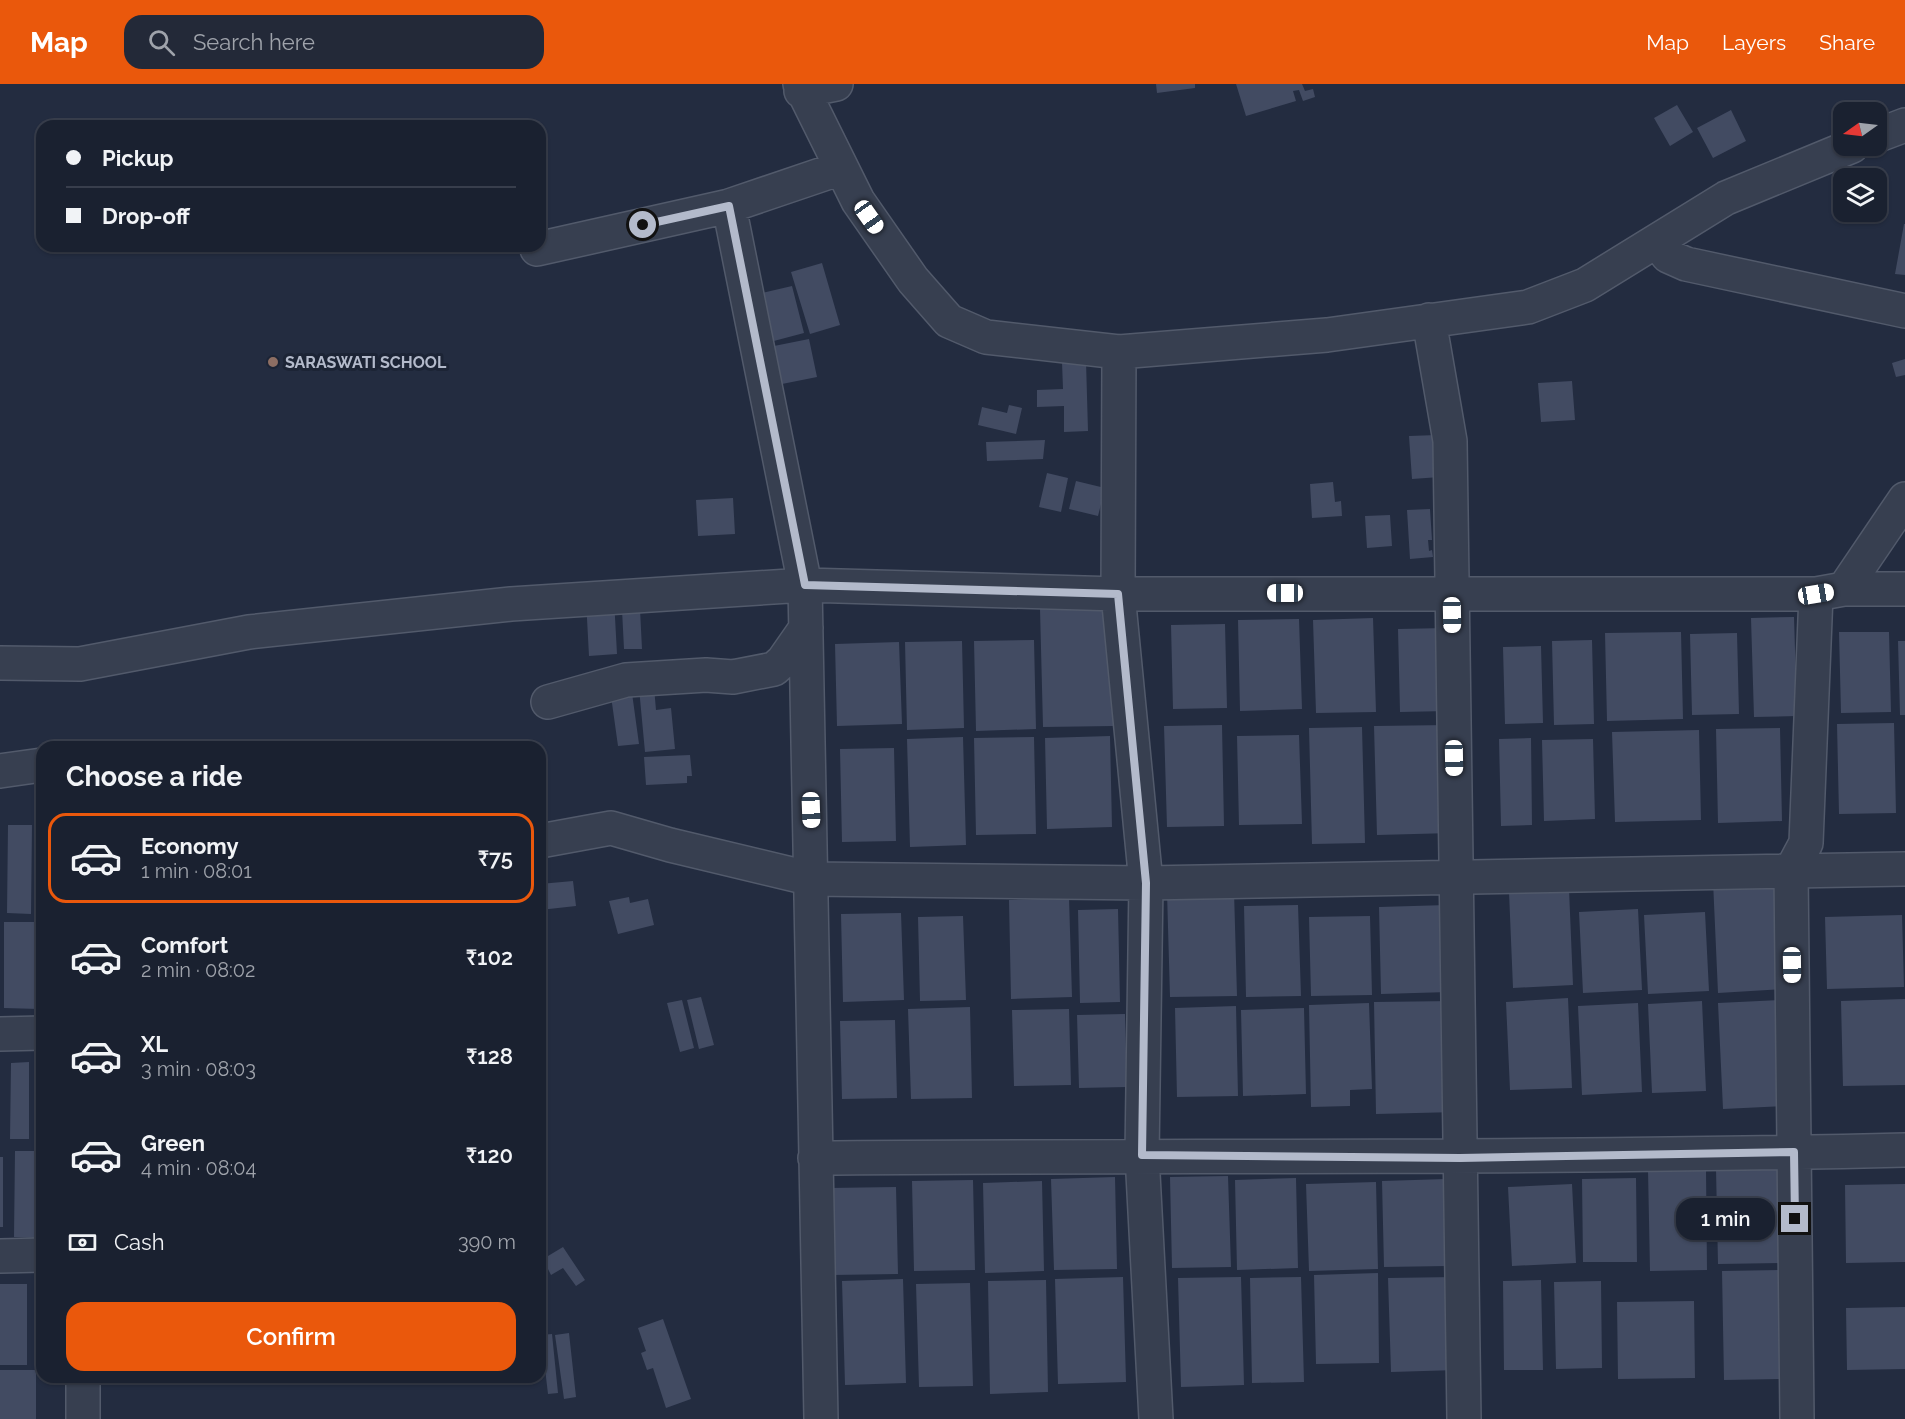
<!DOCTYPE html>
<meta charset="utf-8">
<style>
body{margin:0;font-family:Raleway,sans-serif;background:#232938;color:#f1f3f6;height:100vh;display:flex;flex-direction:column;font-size:22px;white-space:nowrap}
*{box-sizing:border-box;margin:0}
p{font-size:20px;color:#9fa3ab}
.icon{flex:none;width:33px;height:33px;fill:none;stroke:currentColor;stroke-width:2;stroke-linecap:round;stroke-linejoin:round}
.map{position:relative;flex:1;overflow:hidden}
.panel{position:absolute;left:36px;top:657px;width:510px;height:642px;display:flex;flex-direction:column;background:#1a2130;border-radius:18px;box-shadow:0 2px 4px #0004,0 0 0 2px #383e4c}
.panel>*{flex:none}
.banner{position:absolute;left:36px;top:36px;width:510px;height:132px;border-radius:18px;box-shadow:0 2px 4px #0004,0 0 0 2px #383e4c;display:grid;align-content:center;height:132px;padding:0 30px;background:#1a2130}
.needle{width:39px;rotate:256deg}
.tools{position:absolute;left:1833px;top:18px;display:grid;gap:12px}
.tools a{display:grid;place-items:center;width:54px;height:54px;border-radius:12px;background:#1a2130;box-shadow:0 2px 4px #0004,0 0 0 2px #383e4c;font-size:30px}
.end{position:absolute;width:27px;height:27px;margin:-14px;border:8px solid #b3bacb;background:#111;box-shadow:0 0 0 3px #111}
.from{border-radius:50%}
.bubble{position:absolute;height:42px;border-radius:18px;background:#1a2130;box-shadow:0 2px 4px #0004,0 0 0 2px #383e4c;font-size:20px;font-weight:600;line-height:42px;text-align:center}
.car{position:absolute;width:18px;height:36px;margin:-18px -9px;border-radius:8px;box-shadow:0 0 4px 2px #0007;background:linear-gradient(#fff 24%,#345 0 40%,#fff 0 76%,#345 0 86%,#fff 0)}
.banner b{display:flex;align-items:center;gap:21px;height:57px;font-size:22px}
.banner b+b{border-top:2px solid #383e4c}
.banner i{width:15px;height:15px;background:#f1f3f6}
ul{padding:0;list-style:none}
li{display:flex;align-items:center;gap:18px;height:90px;margin:0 12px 9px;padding:0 18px;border:3px solid transparent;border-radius:18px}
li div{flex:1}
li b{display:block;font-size:22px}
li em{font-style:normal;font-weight:600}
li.selected{border-color:#ea580c}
li>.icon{width:54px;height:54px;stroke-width:1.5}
h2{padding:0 30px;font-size:27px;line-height:72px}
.pay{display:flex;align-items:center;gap:15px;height:66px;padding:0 30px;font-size:22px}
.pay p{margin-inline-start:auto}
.cta{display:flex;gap:12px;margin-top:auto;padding:12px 30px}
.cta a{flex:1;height:69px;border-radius:18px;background:#ea580c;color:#fff;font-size:24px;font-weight:600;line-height:69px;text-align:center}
header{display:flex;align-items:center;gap:36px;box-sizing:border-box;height:84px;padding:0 30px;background:#ea580c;color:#fff}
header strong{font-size:28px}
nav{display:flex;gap:33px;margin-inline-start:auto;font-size:21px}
.search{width:420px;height:54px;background:#232938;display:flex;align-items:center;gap:15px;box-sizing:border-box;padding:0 21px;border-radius:18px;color:#9fa3ab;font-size:22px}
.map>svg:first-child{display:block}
.building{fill:#424b62}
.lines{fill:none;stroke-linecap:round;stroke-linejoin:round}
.minor-casing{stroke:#525a6b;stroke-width:36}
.minor{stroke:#373f50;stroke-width:33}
.route{stroke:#b3bacb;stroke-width:8}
.education-dot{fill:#8d6e63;stroke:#1c2435;stroke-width:2}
.labels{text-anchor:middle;stroke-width:6;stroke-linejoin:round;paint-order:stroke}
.poi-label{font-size:16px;font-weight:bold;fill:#b3bacb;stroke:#1c2435;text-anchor:start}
</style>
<header>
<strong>Map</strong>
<div class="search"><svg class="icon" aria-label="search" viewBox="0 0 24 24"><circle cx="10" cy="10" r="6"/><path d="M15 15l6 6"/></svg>Search here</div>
<nav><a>Map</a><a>Layers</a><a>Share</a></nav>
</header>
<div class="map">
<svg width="1905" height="1335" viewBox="0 0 1905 1335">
<rect width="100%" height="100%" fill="#232c40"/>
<path class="building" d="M1156,0h39v4l-38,5z
M1236,0h66l3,7 8,-2 2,8 -12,4 -4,-11 -6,1 3,10 -50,15z
M1677,21l16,27 -23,14 -16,-28z
M1731,26l15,31 -33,17 -16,-30z
M1904,140h1v51l-10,-1z
M822,179l18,62 -30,9 -19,-62z
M792,202l12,47 -34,9 -12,-48z
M809,255l8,38 -40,8 -8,-38z
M1905,275v16l-9,2 -4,-14z
M1086,277l2,70 -24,1v-26l-27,1v-17l26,-1 -1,-27z
M1572,297l3,39 -34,2 -3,-39z
M1009,321l13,3 -6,26 -38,-9 4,-18 25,6z
M1437,351l3,42 -28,2 -3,-43z
M1045,356l-2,19 -56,2 -1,-19z
M1047,389l21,5 -7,34 -22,-5z
M1076,397l29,7 -7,28 -29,-7z
M1333,398l2,20 6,-1 1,15 -30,2 -2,-34z
M733,414l2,36 -37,2 -2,-36z
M1430,425l2,31h-4l1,11 3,-1 1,7 -23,2 -3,-49z
M1390,431l2,31 -25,2 -2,-32z
M639,505l3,60h-18l-3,-59z
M614,515l3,55 -28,2 -3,-56z
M1111,523l3,119 -71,1 -3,-118z
M1794,533l3,99 -43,1 -3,-99z
M1373,534l3,94 -60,1 -3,-93z
M1299,535l3,90 -62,2 -2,-91z
M1225,540l2,84 -54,1 -2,-84z
M1446,544l2,83 -48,1 -2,-83z
M1681,548l2,87 -76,2 -2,-88z
M1839,548h50l2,80 -50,1z
M1737,549l2,81 -47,1 -2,-81z
M1034,556l2,89 -60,2 -2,-90z
M1592,556l2,84 -40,1 -2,-84z
M962,557l2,87 -57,2 -2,-88z
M1898,557h7v74h-5z
M899,558l3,82 -65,2 -2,-82z
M1541,562l2,77 -38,1 -2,-77z
M654,603l2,23 15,-2 4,41 -30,3 -6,-64z
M632,609l7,51 -21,2 -7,-50z
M1894,639l2,90 -57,1 -2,-90z
M1222,641l2,101 -57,1 -3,-101z
M1449,641l3,108 -75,2 -3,-109z
M1362,643l3,116 -53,1 -3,-116z
M1780,644l2,93 -64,2 -2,-94z
M1699,646l2,90 -86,2 -3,-90z
M1299,651l3,89 -63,1 -2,-89z
M1110,652l2,91 -65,2 -2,-91z
M963,653l3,108 -56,2 -3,-108z
M1034,653l2,97 -60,1 -2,-97z
M1531,654l1,87 -31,1 -2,-87z
M1593,655l2,80 -51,2 -2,-81z
M894,664l2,93 -54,1 -2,-93z
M690,671l2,21h-5v7l-41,2 -2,-28z
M8,741h24l-1,89 -24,-1z
M1777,794l6,111 -65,4 -5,-112z
M573,797l3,25 -36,4v-26z
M1569,805l4,96 -60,3 -4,-96z
M1234,807l3,105 -67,1 -3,-105z
M629,813l1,6 18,-4 6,26 -36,9 -9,-33z
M1069,814l3,99 -61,2 -2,-99z
M1298,821l3,91 -55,1 -2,-91z
M1447,821l2,87 -68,2 -2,-87z
M1118,825l2,93 -40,1 -2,-93z
M1638,825l4,81 -59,3 -4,-81z
M1705,828l4,79 -61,3 -4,-79z
M901,829l3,87 -61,2 -2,-88z
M1902,831l2,72 -77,2 -2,-72z
M963,832l3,84 -46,1 -2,-84z
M1370,832l2,79 -61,1 -2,-79z
M4,838h35v87l-35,-1z
M701,913l13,48 -15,4 -12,-49z
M1568,914l4,90 -62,2 -4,-88z
M1905,915v86l-62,1 -2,-85z
M682,916l12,48 -14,4 -13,-49z
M1782,916l5,106 -64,3 -5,-106z
M1454,917l3,111 -81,2 -2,-112z
M1702,917l4,90 -54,2 -4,-89z
M1369,919l3,86 -22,1v16l-39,1 -2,-102z
M1638,919l4,89 -60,3 -4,-89z
M1236,922l2,90 -61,1 -2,-89z
M970,923l2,91 -61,1 -3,-90z
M1304,924l2,86 -63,2 -2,-86z
M1069,925l2,76 -57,1 -2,-76z
M1125,930l2,73 -48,1 -2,-73z
M895,936l2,78 -55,1 -2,-78z
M29,978v77h-19l1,-76z
M15,1067h27v87l-28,-1z
M0,1073h3v70h-3z
M1786,1084l1,95 -69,1 -2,-95z
M1648,1086h58l1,100 -57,1z
M1228,1092l3,91 -59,1 -2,-91z
M1115,1093l2,92 -63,1 -3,-91z
M1296,1094l2,90 -61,2 -2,-90z
M1636,1094l1,84h-54l-1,-83z
M1446,1095l2,87 -64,1 -2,-86z
M973,1096l2,90 -61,1 -2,-90z
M1042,1097l2,90 -59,2 -2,-90z
M1376,1098l2,87 -69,2 -3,-87z
M1572,1100l4,79 -64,3 -4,-79z
M1905,1100v78l-59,1 -1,-78z
M896,1103l2,87 -66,1 -3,-87z
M563,1163l22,33 -9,6 -13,-18 -12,7 -8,-16z
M1781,1186l2,109 -59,1 -2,-109z
M1378,1189l1,90 -63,1 -2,-89z
M1123,1193l3,105 -68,2 -3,-105z
M1241,1193l3,108 -63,2 -3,-109z
M1301,1193l3,105 -52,1 -2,-105z
M1455,1193l2,93 -66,2 -3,-94z
M903,1195l3,104 -61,2 -3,-104z
M1046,1196l2,112 -58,2 -2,-113z
M1541,1196l2,90h-39l-1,-89z
M1601,1197l1,87 -46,1 -2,-87z
M970,1199l3,103 -54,1 -3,-103z
M0,1200h27v81h-27z
M1694,1217l1,77 -77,1 -1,-77z
M1905,1223v62l-58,1 -1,-62z
M663,1235l28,80 -25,9 -13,-40 -6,2 -6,-17 5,-2 -8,-23z
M569,1249l7,64 -12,2 -9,-64z
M552,1250l6,59 -10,1 -7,-59z
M0,1286h36v49h-36z
M517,1293h23l1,3 -23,5z"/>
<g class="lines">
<g class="minor-casing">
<path id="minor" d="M800,0l58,117 55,79 36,41 37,16 133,15 208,-17 201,-28 57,-22 141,-87 126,-52
M801,7l35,-7
M1876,52l29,-11
M729,122l112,-38
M1657,158l11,14 18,8 219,47
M1429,236l21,121 14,978
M1119,268l-1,242 28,289 -4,272 14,264
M1844,505l61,-90
M0,579l80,1 169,-32 262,-28 294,-19 -76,-379 -192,43
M548,618l78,-22 80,-5 27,2 41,-8 9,-8 23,-33
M0,687l42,-6
M540,757l71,-13 59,17 142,34 334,4 759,-14
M0,950l42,-1
M815,1074c364,-3 727,1 1090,-8
M0,1172l42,-1
M83,1293v42
M821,1335l-16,-834 313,9h698l28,-5h61
M1797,1335l-6,-548 15,-28 10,-249"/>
</g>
<use href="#minor" class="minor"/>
</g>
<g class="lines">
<path class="route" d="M643,141l86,-19 76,379 313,9 28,289 -4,272 318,3 334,-6 1,67"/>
</g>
<circle class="education-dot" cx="273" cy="278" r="6"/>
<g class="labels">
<g class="poi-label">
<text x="285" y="284">SARASWATI SCHOOL</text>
</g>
</g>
</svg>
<div class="tools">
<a><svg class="needle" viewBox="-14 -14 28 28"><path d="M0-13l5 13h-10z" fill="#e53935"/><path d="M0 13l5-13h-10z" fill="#9fa3ab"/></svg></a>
<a><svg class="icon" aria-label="layers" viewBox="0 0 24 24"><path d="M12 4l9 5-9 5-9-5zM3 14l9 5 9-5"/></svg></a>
</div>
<i class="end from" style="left:643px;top:141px"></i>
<i class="end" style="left:1795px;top:1135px"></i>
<div class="bubble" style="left:1676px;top:1114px;width:99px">1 min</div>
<i class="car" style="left:869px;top:133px;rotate:145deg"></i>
<i class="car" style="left:1285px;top:509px;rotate:270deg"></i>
<i class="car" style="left:1816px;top:510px;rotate:81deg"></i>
<i class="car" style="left:1452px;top:531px;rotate:179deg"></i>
<i class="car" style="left:1454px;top:674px;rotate:179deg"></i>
<i class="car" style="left:811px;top:726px;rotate:178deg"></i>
<i class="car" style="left:1792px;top:881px;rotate:179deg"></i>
<div class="banner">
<b><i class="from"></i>Pickup</b>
<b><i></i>Drop-off</b>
</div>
<section class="panel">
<h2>Choose a ride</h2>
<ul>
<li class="selected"><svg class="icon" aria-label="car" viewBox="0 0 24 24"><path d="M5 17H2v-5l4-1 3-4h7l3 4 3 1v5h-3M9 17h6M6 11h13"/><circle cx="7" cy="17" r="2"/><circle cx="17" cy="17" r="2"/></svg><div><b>Economy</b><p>1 min · 08:01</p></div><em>₹75</em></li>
<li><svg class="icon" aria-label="car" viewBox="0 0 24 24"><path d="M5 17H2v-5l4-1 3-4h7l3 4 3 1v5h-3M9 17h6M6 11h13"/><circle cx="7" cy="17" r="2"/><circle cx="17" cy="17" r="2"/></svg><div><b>Comfort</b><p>2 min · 08:02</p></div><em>₹102</em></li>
<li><svg class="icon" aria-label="car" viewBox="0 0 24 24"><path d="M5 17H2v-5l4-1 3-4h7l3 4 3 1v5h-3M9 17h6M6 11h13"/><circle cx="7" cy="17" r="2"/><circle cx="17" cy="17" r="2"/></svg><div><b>XL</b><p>3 min · 08:03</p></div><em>₹128</em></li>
<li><svg class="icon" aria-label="car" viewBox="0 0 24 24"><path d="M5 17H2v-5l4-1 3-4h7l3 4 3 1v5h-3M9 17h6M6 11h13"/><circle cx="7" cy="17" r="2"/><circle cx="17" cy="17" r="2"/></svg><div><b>Green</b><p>4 min · 08:04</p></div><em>₹120</em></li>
</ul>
<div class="pay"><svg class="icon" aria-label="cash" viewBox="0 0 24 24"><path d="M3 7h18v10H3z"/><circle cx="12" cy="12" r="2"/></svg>Cash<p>390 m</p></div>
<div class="cta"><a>Confirm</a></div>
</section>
</div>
